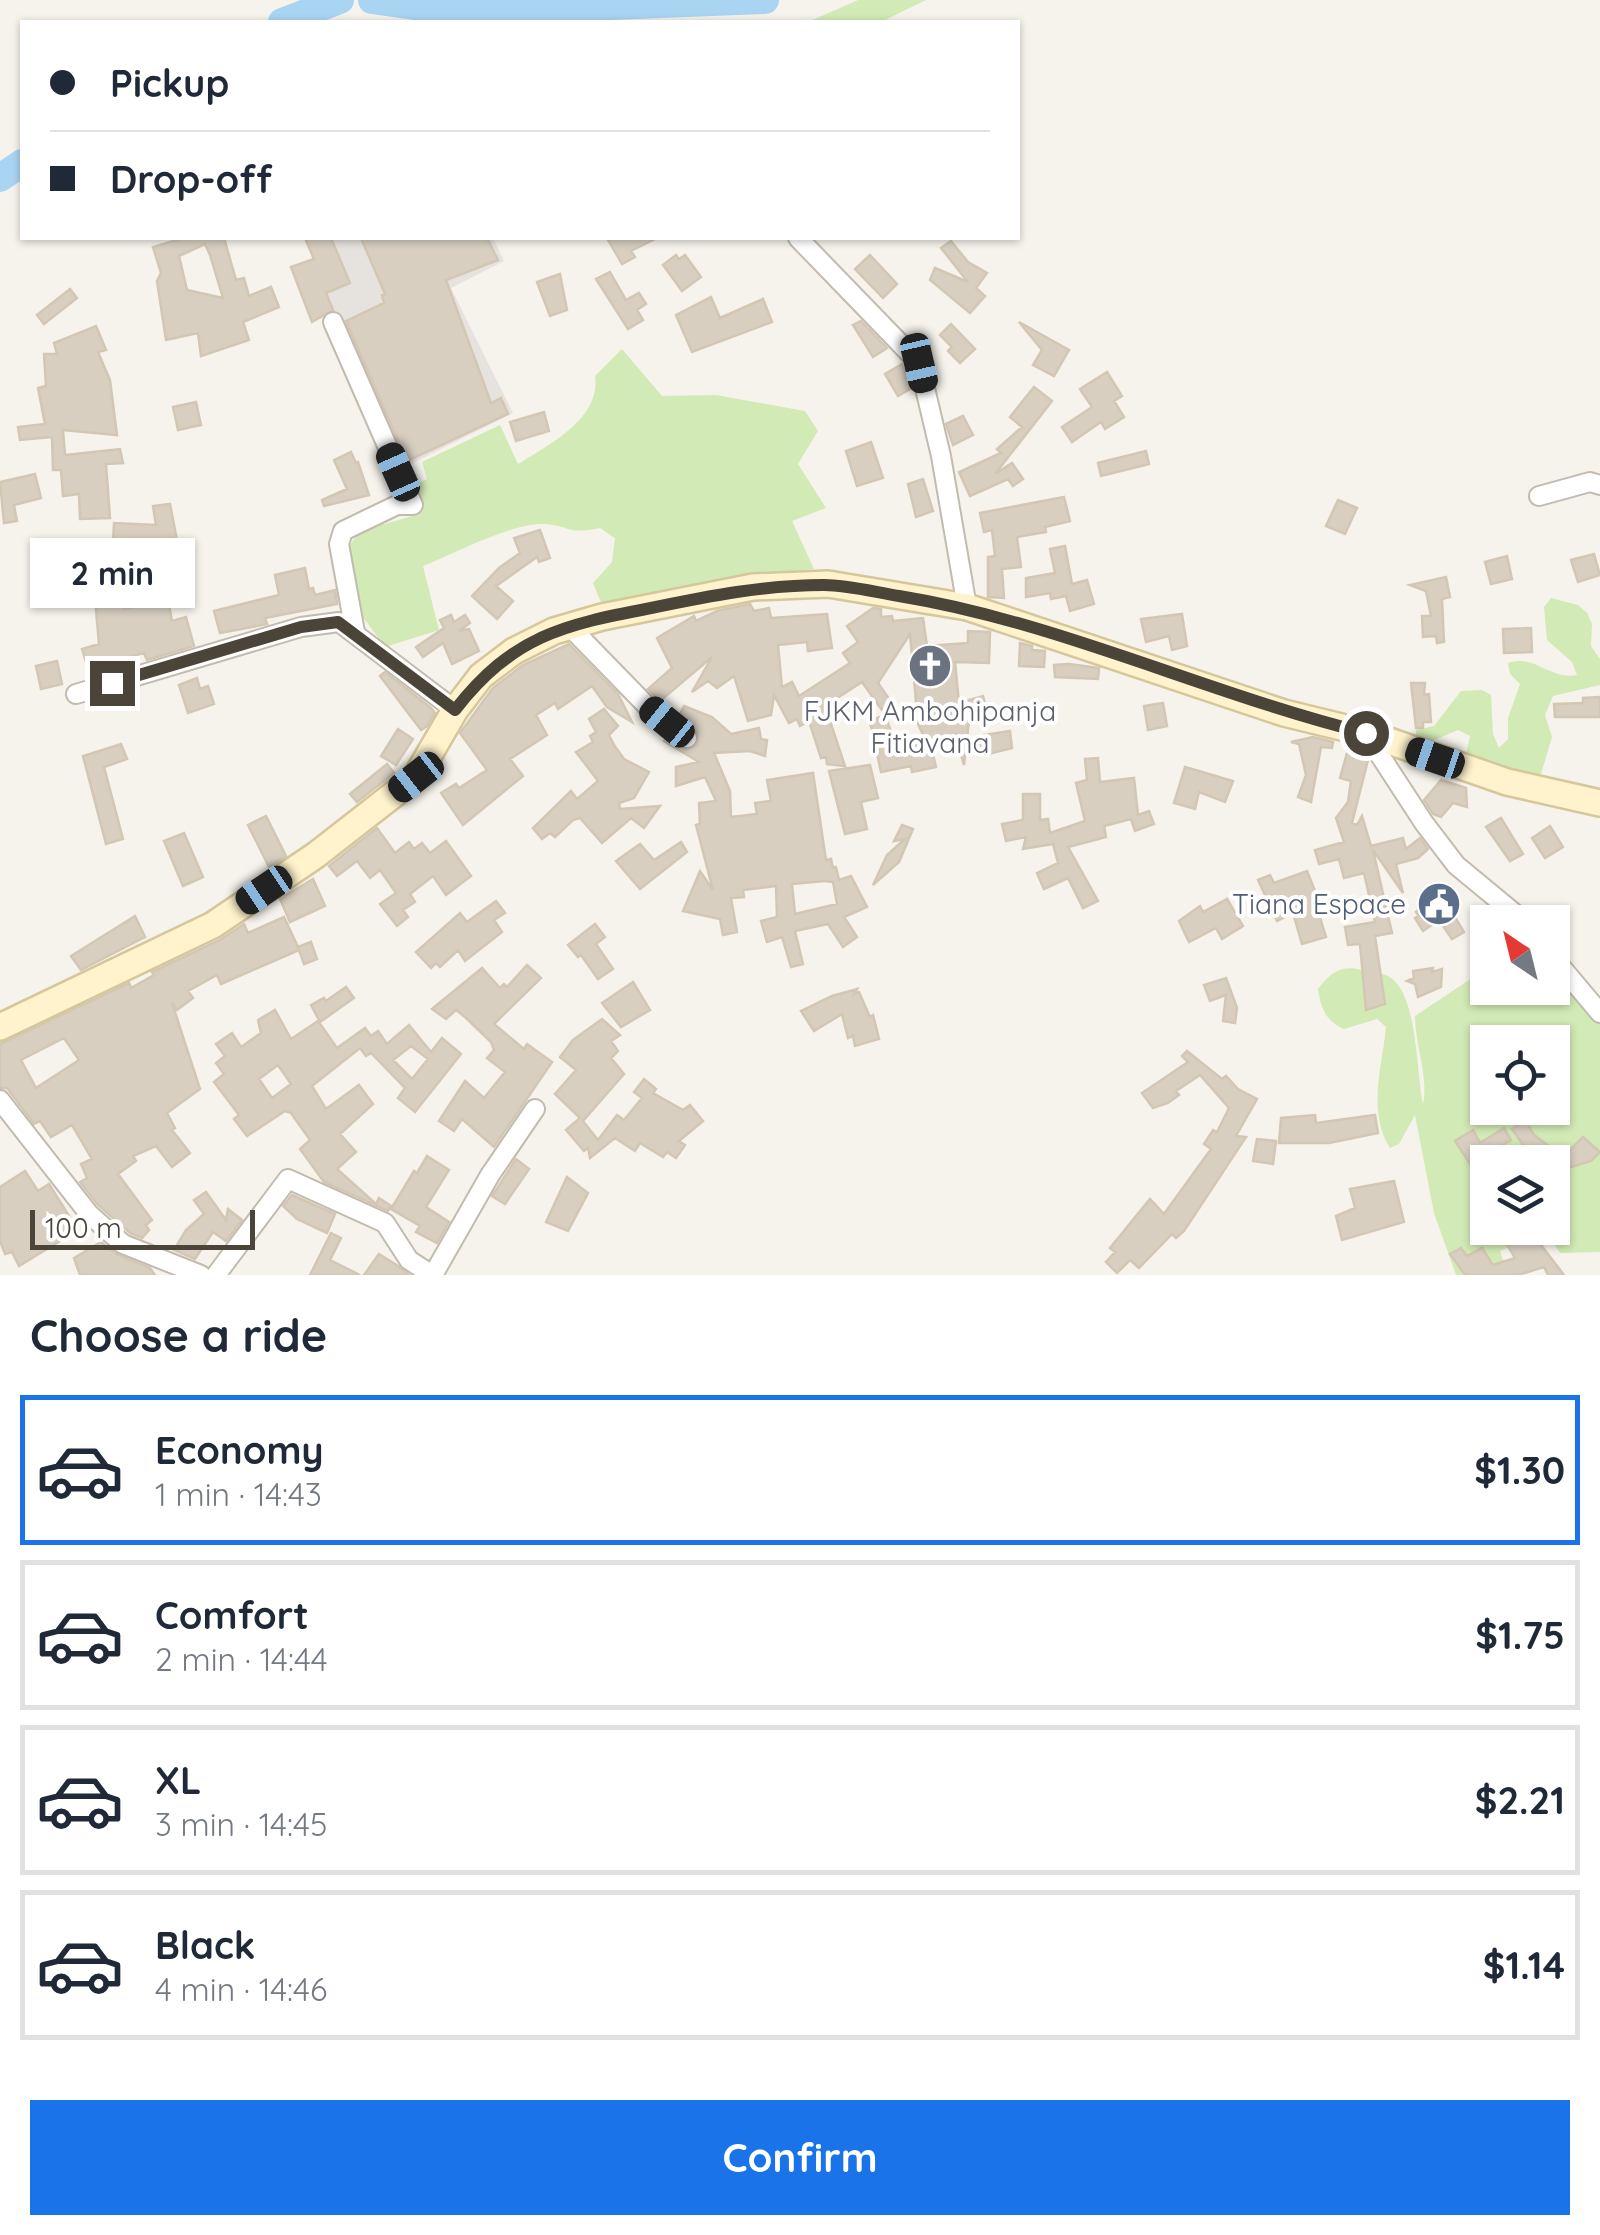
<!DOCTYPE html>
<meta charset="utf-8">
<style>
body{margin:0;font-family:Quicksand,sans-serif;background:#f6f6f7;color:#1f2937;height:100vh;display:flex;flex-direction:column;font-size:38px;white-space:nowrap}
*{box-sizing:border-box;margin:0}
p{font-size:32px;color:#747a83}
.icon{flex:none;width:55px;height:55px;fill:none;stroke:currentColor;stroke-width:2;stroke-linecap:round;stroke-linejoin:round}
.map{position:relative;height:1275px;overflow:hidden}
.details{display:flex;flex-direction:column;background:#fff;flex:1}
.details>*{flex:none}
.top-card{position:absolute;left:20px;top:20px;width:1000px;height:220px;border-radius:0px;box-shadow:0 2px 8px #0004;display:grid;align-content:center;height:220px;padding:0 30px;background:#fff}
.needle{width:65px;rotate:325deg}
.fabs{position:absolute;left:1470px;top:905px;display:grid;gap:20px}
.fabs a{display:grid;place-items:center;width:100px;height:100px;border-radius:0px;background:#fff;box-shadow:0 2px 8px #0004;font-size:50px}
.scale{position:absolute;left:30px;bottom:25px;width:225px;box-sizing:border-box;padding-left:10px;border:5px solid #4b4439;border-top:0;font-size:28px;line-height:35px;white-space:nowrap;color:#4b4439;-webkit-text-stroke:8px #fff;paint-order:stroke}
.end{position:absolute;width:45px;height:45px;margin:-22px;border:12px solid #4b4439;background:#fff;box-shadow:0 0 0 5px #fff}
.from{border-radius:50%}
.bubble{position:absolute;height:70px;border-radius:0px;background:#fff;box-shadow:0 2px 8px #0004;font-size:32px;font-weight:700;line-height:70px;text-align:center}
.car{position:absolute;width:30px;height:60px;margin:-30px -15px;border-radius:12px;box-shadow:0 0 8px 2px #0007;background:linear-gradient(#222 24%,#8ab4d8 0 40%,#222 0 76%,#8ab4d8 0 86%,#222 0)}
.top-card b{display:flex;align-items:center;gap:35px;height:95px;font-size:38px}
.top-card b+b{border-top:2px solid #e0e1e3}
.top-card i{width:25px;height:25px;background:#1f2937}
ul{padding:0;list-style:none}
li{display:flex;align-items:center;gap:30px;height:150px;margin:0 20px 15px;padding:0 10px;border:5px solid #e0e1e3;border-radius:0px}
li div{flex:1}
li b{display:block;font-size:38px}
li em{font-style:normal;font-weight:700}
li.current{border-color:#1a73e8}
li>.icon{width:90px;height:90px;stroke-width:1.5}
h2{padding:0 30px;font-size:45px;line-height:120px}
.action{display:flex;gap:20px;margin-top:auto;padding:20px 30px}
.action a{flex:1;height:115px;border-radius:0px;background:#1a73e8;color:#fff;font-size:40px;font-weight:700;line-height:115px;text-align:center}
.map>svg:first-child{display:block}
.industrial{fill:#e6e2dd}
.green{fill:#d2eab5;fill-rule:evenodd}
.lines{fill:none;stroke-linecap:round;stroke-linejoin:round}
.river{stroke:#a9d4f2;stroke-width:28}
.building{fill:#d8cfc1;stroke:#d3c7b4;stroke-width:2.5;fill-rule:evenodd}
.street-casing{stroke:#c2bbae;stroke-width:22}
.secondary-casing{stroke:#d6c79b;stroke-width:30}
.street{stroke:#fff;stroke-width:18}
.secondary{stroke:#fff3cd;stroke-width:25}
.route{stroke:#4b4439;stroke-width:12}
.labels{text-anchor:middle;stroke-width:8;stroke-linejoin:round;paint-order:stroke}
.worship-label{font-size:28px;fill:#5b616d;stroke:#fff}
.service-label{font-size:28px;fill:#4e5e75;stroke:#fff;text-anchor:end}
</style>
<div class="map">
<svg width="1600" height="1275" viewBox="0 0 1600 1275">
<rect width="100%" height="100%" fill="#f6f3ec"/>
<path class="industrial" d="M304,238h189l11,23 -53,27 62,125 -114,57z"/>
<path class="green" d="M858,0h68l-45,22h-73z
M622,349l40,47 54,-1 89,16 13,20 -20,33 28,44 -34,13 22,48 -72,7 -7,5 -132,26 -10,-24 19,-21 3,-24 -15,-10c-33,7 -29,-2 -55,-4 -32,-2 -91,30 -122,42l16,64 -54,17 -31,-42 -9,-51 14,-23 61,-17 -5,-29 12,-6 -5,-17 78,-37 18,39c30,-19 83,-45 77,-88z
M1551,598l27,7 9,8 5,11 -1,22 9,13v26l-47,11 -8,19 7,22 -11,37 -71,-6 -5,-10 5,-22 -12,-6 -28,12 -14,-6v-6l18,-4 27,-35 21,-1 9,5 2,39 6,14 9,-9v-21l12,-34 -10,-10 -2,-11c28,-9 40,17 69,12l-5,-13 -25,-22 -3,-33z
M1553,960l47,53v239l-40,1 -8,-12 -20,-4 -32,14 8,24h-52l-22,-62 -19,-98 -16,29 -9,4c-23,-37 -8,-80 -4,-121l-9,-8 -33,10c-18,-8 -23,-20 -26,-40 14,-18 24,-24 44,-19 11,3 19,1 29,8 27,19 25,94 32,126 6,-25 -8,-60 -8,-88l72,-48 1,20h64zM1488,1042h64v66h-64zM1488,1162h64v66h-64z"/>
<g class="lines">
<path class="river" d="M372,0l84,12 309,-12
M282,22l58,-22
M0,178l22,-15"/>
</g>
<path class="building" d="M183,238h41l12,42 8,-2 5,18 22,-9 8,20 -36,15 6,18 -48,16 -3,-23 -32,7 -9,-59 4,-8 -8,-26zM205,244l5,11 13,43 -36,-8 -8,-34z
M305,238h26l19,45 -24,10 7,17 -21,12 -21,-55 23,-8z
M361,238h126l11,22 -52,20 45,123 10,-5 7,16 -101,47 -61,-140 38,-18 -2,-8 3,-1z
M607,238h50l-26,13 4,6 -13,7z
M951,241l17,21 19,11 -11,15 9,8 -15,17 -40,-33 5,-12 33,14 -27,-34z
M676,255l3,4 6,-4 16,22 -19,14 -19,-26z
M870,255l27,29 -14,14 -28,-29z
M610,272l16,28 13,-7 7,11 -9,6 6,10 -15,9 -32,-50z
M560,274l7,36 -17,6 -13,-34z
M70,289l7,9 -33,26 -7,-9z
M711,297l9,21 43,-19 9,23 -80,30 -16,-37z
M861,321l26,27 -14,9 -20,-32z
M1019,322l50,28 -15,26 -21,-11 9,-15z
M951,324l24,25 -15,14 -12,-12 4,-4 -12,-12z
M96,326l10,24 -8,2 12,28 7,55 -54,-5 2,25 55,-6 3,14 -17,1 4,54 -30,1 -1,-25 -16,2 -2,-26h-8l-1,-33 -32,3 -2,-13 27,-3 -7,-36 8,-2 -2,-32h13l-3,-11z
M902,364l10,24 -14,8 -13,-22z
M1107,372l15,24 -8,5 10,16 -19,12 -4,-7 -29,20 -10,-15 30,-20 -12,-18z
M1034,387l18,14 -57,73 17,-11 11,16 -10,7 -5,-7 -38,17 -11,-24 42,-19 -4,-4 25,-22 -12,-10z
M196,402l5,23 -23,5 -5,-23z
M544,412l5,19 -33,10 -6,-19z
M963,416l10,19 -20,10 -7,-21z
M871,442l12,36 -26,8 -11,-35z
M1146,451l3,13 -48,12 -3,-13z
M351,452l5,11 2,-1 11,33 -45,11 -2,-6 25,-11 -13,-29z
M35,474l6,24 -27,7 3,16 -13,2 -4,-41z
M923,479l10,32 -17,6 -8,-33z
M1064,497l6,24 -25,6 1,5 -29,5 4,30 -19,2 2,29 -16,-1v-40l7,-1 -3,-26 -8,2 -4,-19z
M1338,500l19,8 -12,26 -19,-8z
M170,504l11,57 -5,1 2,20 -13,1 7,38 14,-4 8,29 -47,14 -3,-7 -56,15 -6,-19 17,-5 -4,-45 28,-2 1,12 24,-5 -4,-60 -31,-1 1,-20 42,2 -3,-19z
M540,530l10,28 -11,4 -2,-5 -41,29 17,15 -16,18 -25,-23 27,-28 21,-15 -6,-15z
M1065,546l7,38 15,-4 7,24 -24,7 -4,-15 -15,3 -1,-6 -24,4v-19l29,-5 -5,-24z
M87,551l14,20 -25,17 -9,-13 4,-1 -1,-10z
M1594,554l6,21 -22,7 -7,-22z
M1507,556l5,23 -21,5 -6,-22z
M305,568l4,21 4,-1 2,7 20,-5 2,14 -72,14 2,6 -47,9 -6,-22 65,-16 -4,-20z
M1446,577l4,20 -8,2 2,43 -7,1 -1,-7 -13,1 -1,-21h9l-5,-25 -16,-6z
M750,604l4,7 15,-3 2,10 56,-4 5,34 -24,3 -1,-9 -29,3 4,42 10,-5 7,14 51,-33 -7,-10 15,-11 -11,-16 26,-18 8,1v8l11,-1 1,5 30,-3 4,28 41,-3v-12l22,1 -1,31 -34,-1 4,41 24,-7 3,11 -16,4 -6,54 -9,-31 -24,12 5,21 -24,5 -1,-6 -30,6 -4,-19 3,-1 -11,-31 16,-6 12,33 24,-5 -2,-4 5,-2 -6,-13 -8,-90 -32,49 14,20 -10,7 -20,-28 -37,24 20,60 -18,-2 -1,-7 -5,1 -12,-37 -9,5 -3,-7 -8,4 -15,-28 -3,20 -23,6 -14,-45 -17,12 -9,-7 -16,11 20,-35 -52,44 -12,-12 24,-21 -15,-30 37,-22 2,5 21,-10z
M1182,614l5,32 -15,4 -3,-14 -23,6 -5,-23z
M451,615l3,7 11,-7 5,8 -11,8 10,-2 10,22 -27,13 -9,-21 -20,14 -7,-10 28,-19 -4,-8z
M1531,628l1,24 -28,1 -1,-24z
M1020,643l12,3v4l13,1 -1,16 -25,-1z
M569,644l49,50 14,28 -25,-15 -15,-21 -34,23 -3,-6 -19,12 11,20 -37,24 13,17 -60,49 -22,-32 15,-9 3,4 28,-18 -27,-37 33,-45 30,-23z
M57,661l5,23 -21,5 -5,-23z
M1069,664l30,4 -1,11 -43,-2 -1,-12z
M385,672l46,36 4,5 -8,13 -6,4 -41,-54z
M197,678l3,11 8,-3 6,18 -26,9 -9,-28z
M1411,683h14l-1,12 5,-1 2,28h-8v6h-7z
M1600,697v20h-45l-1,-13 29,-1v-5z
M1163,703l4,23 -19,4 -4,-24z
M684,706l28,11 19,17 28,-6 2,11 6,1 -2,16 -15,-5 -36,2 16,38 1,26 26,-3 -2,-11 16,-2 -4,-21 46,-7 13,87 5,-1 2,9 3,-1 3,13 12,-4 16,31 -23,10 13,20 -14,10 -15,-23 -33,7 8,33 -12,3 -9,-30 -15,5 -6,-21 16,-4 -1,-31 -33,4 1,7 -13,1 6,34 -14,3 -3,-16 -37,-8 17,-40 13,19 -17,-65 4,-1 -1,-21 17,-2 -11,-24 -29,9v-19l23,-5 -35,-21 2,-3 20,12 11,-5 1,-12 -19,-17zM825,881l8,1 4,22 -42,10 -3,-30z
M604,709l14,17 -9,9 5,10 10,14 25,13 -15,26 -15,5 1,6 40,-3 -16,22 -13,-10 -29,25 -22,-25 -7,2 -18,17 -5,-4 -8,6 -9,-11 38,-37 6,8 21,-18 -22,-29 17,-10 -3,-6 6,-4 -7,-13z
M398,729l15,10 -17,26 -15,-9z
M1010,731l2,17 -32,8 -2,-20z
M1313,737l20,5 -1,6 -11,-1 -10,55 -13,-5 8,-22 -7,-31 -8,-2z
M121,744l6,15 -23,8 19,72 -17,5 -23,-88z
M1347,753l21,7 -16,63 5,2 5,-9 9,30 32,-8 3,11 14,-11 8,11 -10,9 -22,6 7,29 -30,-43 19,83 -17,3 10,68 -19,6 -6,-66 -12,1 -3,-18 30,-5 -11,-49 -20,5 -5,-19 -20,5 -4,-14 29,-8 -8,-24 12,-16 3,-21 -11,-3z
M1098,758l2,24 34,-4 4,37 11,-4 5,13 -19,7 -4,-12 -27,7 2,11 -38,10 30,54 -15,7 -15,-30 -24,11 -7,-16 21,-10 -5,-19 -30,5 3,-12 -20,4 -4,-17 21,-4v-26h17v26l8,-1 2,14 35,-12 -9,-38 11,-3 -2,-21z
M387,764l7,9 -37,29 -7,-8z
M870,765l8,33 -17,4 6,27 -22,5 -16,-63z
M1185,767l48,14 -8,21 -26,-10 -4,17 -21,-6z
M1441,780l25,8 1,19 -14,-4 -12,14 -8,-3 -9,-14z
M266,816l20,40 -17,11 -21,-42z
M1501,818l22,36 -13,7 -24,-34z
M902,825l11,4 -14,33 -26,23 14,-30 18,-16 -11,2z
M1550,826l13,21 -18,11 -13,-20z
M377,828l18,25 14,-11 5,7 8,-6 8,10 16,-12 25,35 -25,19 -13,-19 -23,18 5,8 -12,8 5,7 -11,9 -17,-22 16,-11 -16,-23 -10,8 -13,-17 -20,15 -8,-10z
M184,833l19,44 -20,9 -19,-45z
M681,842l6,10 -47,37 -24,-28 24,-17 14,16z
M1307,871l14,35 -4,2 9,29 -24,7 -9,-31 -16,8 -19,-41 12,-5 4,8z
M313,879l12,27 -35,16 -10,-23z
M1440,892l24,40 -12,7 -13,-19 -16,11 -8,-13 4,-2 -3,-4z
M1227,899l16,27 -21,13 -6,-11 -27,14 -10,-21 21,-15 3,6z
M496,901l9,12 -11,7 8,12 -37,29 -7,-11 -18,17 -4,-4 -5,5 -15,-16 44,-39 7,9z
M135,916l10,21 -64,33 -10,-14z
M284,917l14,30 13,-5 6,17 -13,5 -5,-14 -78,34 -4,-9 -29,16 5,7 -16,12 -5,-7 28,86 -33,24 8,15 -3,2 18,23 -18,14 -16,-21 -23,10 3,5 -18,13 34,46 -6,5 3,5 -7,8 -12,-5 -32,-28 -18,-23 7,-4 -6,-14 11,-5 -20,-34 -21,12 -11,-16 -6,3 -27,-36h-7v-44l129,-61 2,5 23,-13 -2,-3 68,-32 24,-16 4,9zM64,1038l15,22 -43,28 -15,-28z
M595,924l10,13 -9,7 17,25 -15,10 -17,-24 -3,2 -10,-12z
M527,965l14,13 -47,46 30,25 3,-5 25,18 -58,85 -32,-28 -8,12 -15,-10 26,-40 19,17 21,-26 -18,-14 7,-8 -3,-8 -26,-25 -9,-7 -10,9 -14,-10 50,-41 18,20 4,-4 3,3z
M1433,968l-1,4 10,-3 -1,18 -23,10 -3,-13 -8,-3 7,-3 -1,-7z
M1226,978l11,30 -2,15 -12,-2 3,-26 -16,6 -6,-16z
M633,982l17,28 -29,17 -19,-24z
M346,987l8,11 -34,24 -9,-17 13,-7 2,3z
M857,989l-3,5 5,-2 11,25 3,-2 6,24 -24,7 -2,-10 -5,2 -6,-24 -28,17 -13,-20 31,-15z
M275,1010l16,29 27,-18 19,27 28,-20 6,8 7,-5 9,13 22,-19 22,27 11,-14 19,16 -46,58 -17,-14 7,-10 -34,-35 -5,3 -6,-8 -48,38 14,23 33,-24 14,19 -33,30 16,18 -19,17 39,35 3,-6 12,8 -3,5 -64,-29 -24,-33 10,-9 -19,-27 -6,-2 -38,25 -13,-17 5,-4 -25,-33 10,-8 -8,-11 9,-7 -9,-12 16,-11 9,14 20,-14 -3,-13zM411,1046l17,13 -16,20 -19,-19zM278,1065l13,19 -19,14 -13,-19z
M602,1019l18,16 -9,6 7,10 -7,7 13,16 -41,47 15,19 19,-25 7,5 18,-22 -8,-6 10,-13 12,10 -3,4 30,17 7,-5 13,16 -24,20 6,4 -9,13 -9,-6 -4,5 -23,-14 -5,8 -20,-13 -25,20 -2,-10 -4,3 -18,-21 14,-12 -25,-24 21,-24 -16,-13 13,-17z
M1187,1051l35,28 4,-3 12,13 19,10 -21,37 10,1 -62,94 -8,7 -4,-4 -33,34 -9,-8 -13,13 -11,-11 9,-10 -5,-4 40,-49 14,15 47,-65 -7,-5 9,-14 4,2 12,-24 -29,-33 -24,16 3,4 -11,8 -15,5 -11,-15 46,-31 -6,-6z
M1315,1115l1,8 59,-8 3,18 -49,10h-50l2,-25z
M1525,1120l9,15 26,19 11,-5 12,-12 17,15 -9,9 -39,12v-11h-7l-21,-16 -12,-17z
M1504,1128l7,12 -41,24 -15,-23 18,-11 7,13z
M1257,1139l19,2 -3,23 -20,-3z
M427,1156l22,14 -23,37 23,15 -12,21 -21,-11 4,-6 -29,-17 23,-38 3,2z
M516,1159l13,10 -24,35 -13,-8z
M25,1171l13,20 11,-7 29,46 -59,36 -7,-14 -7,2 -5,-13v-54z
M567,1177l21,16 -20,38 -22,-9z
M1394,1181l10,41 -62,18 -6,-24 19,-8 -5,-19z
M206,1192l20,28 2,-11 14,11 -16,21 -13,-9 -18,27 -21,-9 12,-20 18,-16 -10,-14z
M292,1195l43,19 -8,19 -30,-14 -14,-13z
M1511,1228h17l36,47h-16l-4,-8 -26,8h-53l-15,-21 11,-6 6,8 15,-8 11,17 22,-7 -14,-24z
M331,1233l10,5 -11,22 30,15h-50z
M101,1242l17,13 32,13 5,7h-75l-6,-17z
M379,1254l19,12 11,9h-45z"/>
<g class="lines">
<g class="street-casing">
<path id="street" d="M798,238l121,125 22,93 26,151
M333,322l80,183h-16l-54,26 -4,13 16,88
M1539,496l51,-14 10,3
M569,626l79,81 39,31
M76,694l225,-67 38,-5 116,88
M1366,734l58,89 32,42 69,57
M1552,956l48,57
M0,1100l89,114 34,30 78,31
M216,1275l72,-96 97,44 24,37 23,15
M433,1275l57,-100 45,-66"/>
</g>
<g class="secondary-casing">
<path id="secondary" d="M0,1027l213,-102 103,-70 100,-78 39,-67 26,-34 33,-25 40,-20 48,-14 151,-30 75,-3 139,23 317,106 82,20 141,49 93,21"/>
</g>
<use href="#street" class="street"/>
<use href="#secondary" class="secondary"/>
</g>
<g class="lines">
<path class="route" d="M112,683l189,-56 37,-5 117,88c58,-74 107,-85 196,-102 58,-12 113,-23 173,-23 24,0 50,7 75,11 160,26 309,98 467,137"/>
</g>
<defs>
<g id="church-disc" transform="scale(2.25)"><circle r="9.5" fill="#6b7280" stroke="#fff"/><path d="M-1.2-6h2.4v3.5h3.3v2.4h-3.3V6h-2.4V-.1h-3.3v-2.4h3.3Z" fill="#fff"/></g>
<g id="civic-disc" transform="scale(2.25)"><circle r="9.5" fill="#5c6f8a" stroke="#fff"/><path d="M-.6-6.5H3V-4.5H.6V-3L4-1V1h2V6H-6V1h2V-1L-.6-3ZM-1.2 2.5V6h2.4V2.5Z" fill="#fff"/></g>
</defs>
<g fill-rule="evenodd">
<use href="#church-disc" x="930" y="666"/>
<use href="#civic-disc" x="1439" y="904"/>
</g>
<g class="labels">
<g class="worship-label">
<text x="930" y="721">FJKM Ambohipanja<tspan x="930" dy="32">Fitiavana</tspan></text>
</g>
<g class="service-label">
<text x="1406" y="914">Tiana Espace</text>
</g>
</g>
</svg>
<div class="fabs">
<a><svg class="needle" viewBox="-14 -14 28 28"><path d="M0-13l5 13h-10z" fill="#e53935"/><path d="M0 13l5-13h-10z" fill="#747a83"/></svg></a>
<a><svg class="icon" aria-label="locate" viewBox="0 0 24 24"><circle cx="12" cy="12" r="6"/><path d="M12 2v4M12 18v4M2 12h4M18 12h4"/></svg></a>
<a><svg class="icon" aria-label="layers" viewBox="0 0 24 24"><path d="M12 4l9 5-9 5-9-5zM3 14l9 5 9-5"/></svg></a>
</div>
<div class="scale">100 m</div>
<i class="end from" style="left:1366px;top:733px"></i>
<i class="end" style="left:112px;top:683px"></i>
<div class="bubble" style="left:30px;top:538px;width:165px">2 min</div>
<i class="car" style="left:919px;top:363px;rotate:167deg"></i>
<i class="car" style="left:398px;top:472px;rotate:336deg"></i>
<i class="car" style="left:667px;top:722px;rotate:309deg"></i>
<i class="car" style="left:1435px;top:758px;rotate:289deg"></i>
<i class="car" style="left:416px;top:777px;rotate:232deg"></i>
<i class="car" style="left:264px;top:890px;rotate:236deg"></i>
<div class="top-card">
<b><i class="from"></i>Pickup</b>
<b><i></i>Drop-off</b>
</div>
</div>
<section class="details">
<h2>Choose a ride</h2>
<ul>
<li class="current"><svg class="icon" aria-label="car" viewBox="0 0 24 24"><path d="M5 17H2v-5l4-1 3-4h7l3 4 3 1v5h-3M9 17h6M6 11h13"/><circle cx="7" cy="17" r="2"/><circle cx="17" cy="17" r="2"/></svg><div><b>Economy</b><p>1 min · 14:43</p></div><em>$1.30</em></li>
<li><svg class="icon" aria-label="car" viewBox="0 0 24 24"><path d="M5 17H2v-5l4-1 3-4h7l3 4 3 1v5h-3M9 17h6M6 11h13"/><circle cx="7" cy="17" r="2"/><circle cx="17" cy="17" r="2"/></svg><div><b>Comfort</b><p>2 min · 14:44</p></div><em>$1.75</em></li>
<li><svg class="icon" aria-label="car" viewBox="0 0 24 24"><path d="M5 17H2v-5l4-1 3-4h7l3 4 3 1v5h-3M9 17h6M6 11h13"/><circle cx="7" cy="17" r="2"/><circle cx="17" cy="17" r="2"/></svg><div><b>XL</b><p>3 min · 14:45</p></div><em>$2.21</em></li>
<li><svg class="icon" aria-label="car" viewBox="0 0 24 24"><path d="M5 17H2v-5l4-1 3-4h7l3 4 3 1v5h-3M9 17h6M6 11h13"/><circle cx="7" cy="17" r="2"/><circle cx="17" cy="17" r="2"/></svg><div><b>Black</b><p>4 min · 14:46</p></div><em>$1.14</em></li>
</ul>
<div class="action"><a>Confirm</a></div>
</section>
